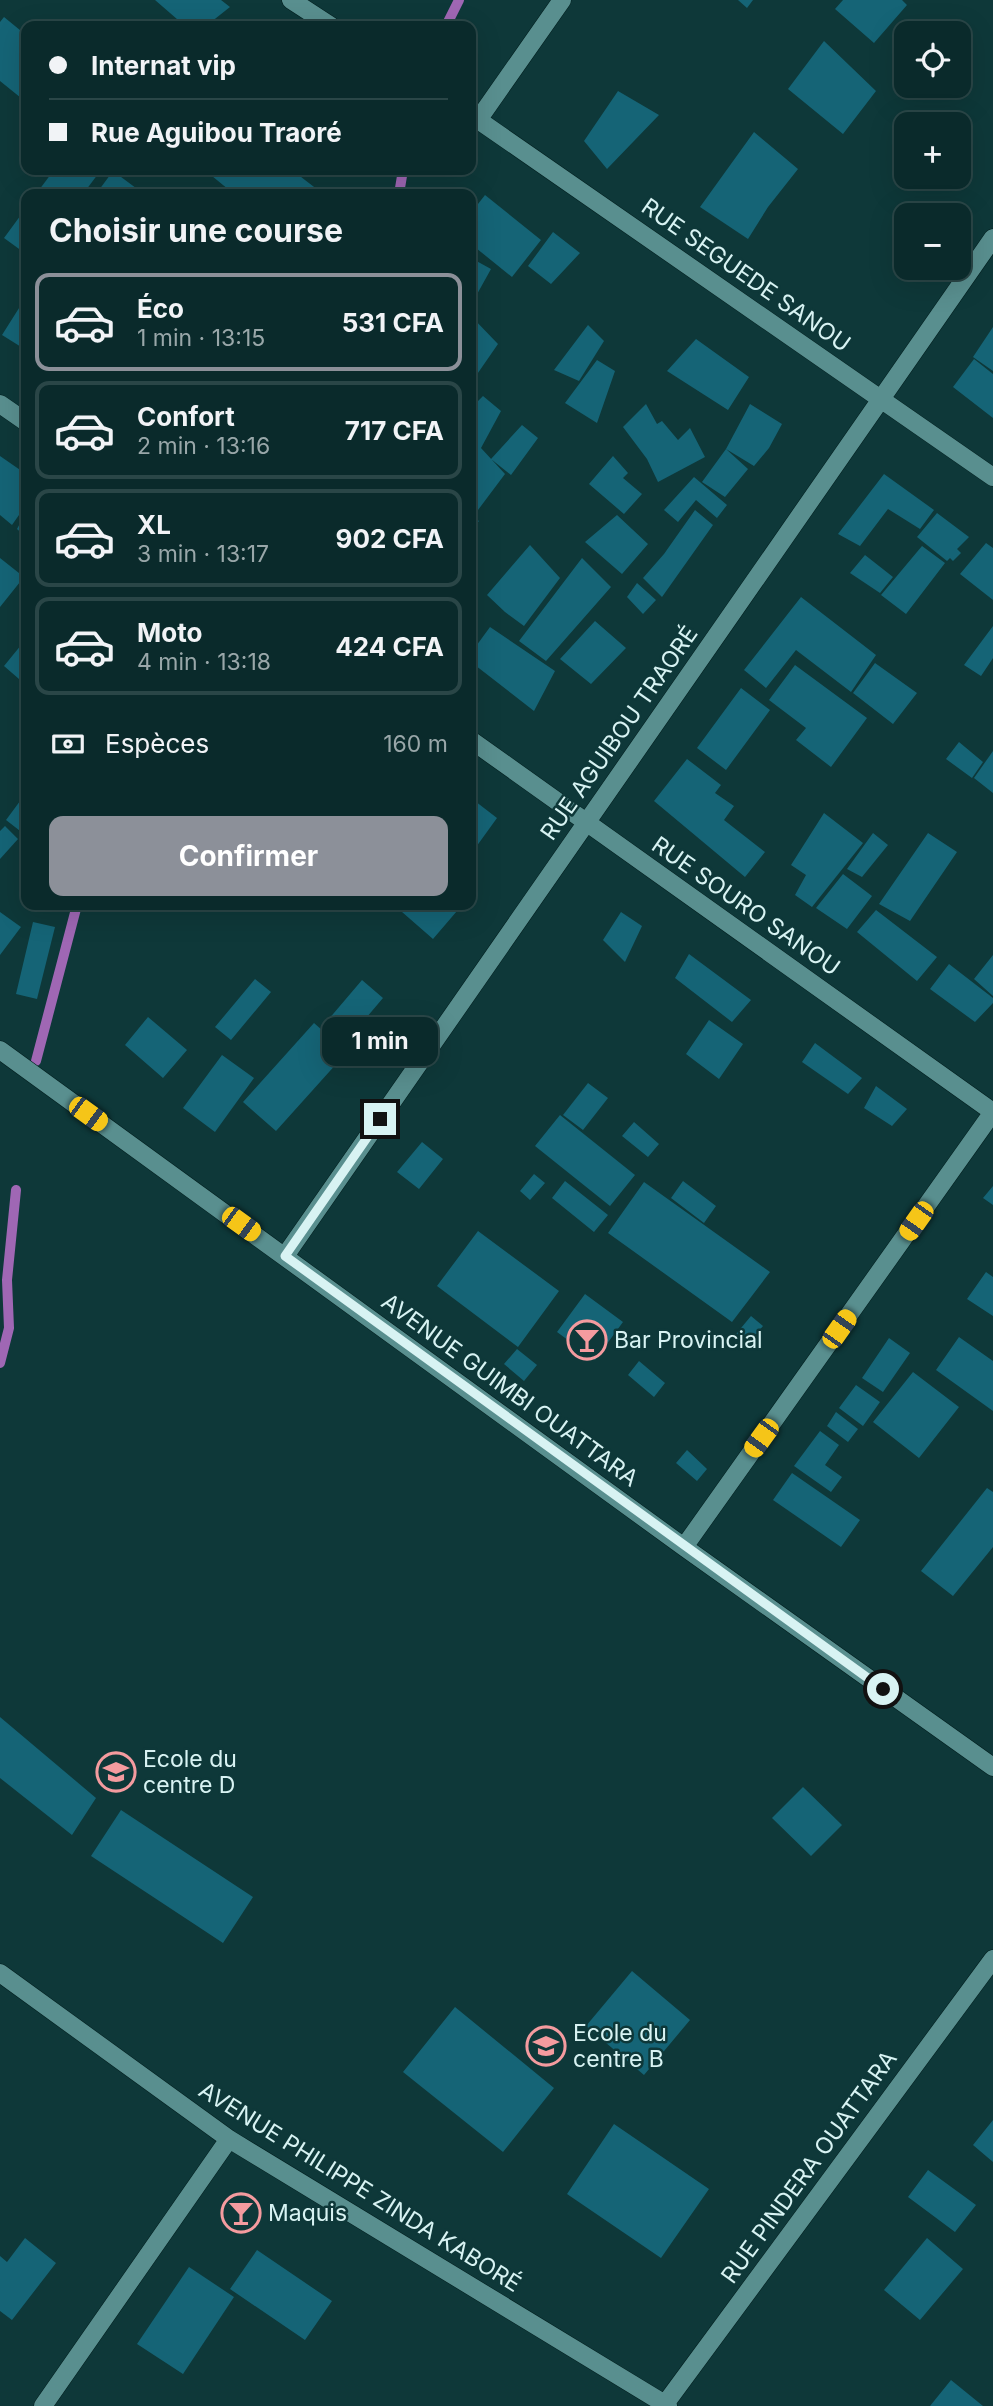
<!DOCTYPE html>
<html lang="fr">
<meta charset="utf-8">
<style>
body{margin:0;font-family:Inter,sans-serif;background:#133233;color:#f1f3f6;height:100vh;display:flex;flex-direction:column;font-size:26px;white-space:nowrap}
*{box-sizing:border-box;margin:0}
p{font-size:23px;color:#99a7a9}
.icon{flex:none;width:38px;height:38px;fill:none;stroke:currentColor;stroke-width:2;stroke-linecap:round;stroke-linejoin:round}
.map{position:relative;flex:1;overflow:hidden}
.details{position:absolute;left:21px;top:189px;width:455px;height:721px;display:flex;flex-direction:column;background:#0a2a2b;border-radius:14px;box-shadow:0 7px 28px #0002,0 0 0 2px #2a4647}
.details>*{flex:none}
.top-card{position:absolute;left:21px;top:21px;width:455px;height:154px;border-radius:14px;box-shadow:0 7px 28px #0002,0 0 0 2px #2a4647;display:grid;align-content:center;height:154px;padding:0 28px;background:#0a2a2b}
.buttons{position:absolute;left:894px;top:21px;display:grid;gap:14px}
.buttons a{display:grid;place-items:center;width:77px;height:77px;border-radius:14px;background:#0a2a2b;box-shadow:0 7px 28px #0002,0 0 0 2px #2a4647;font-size:35px}
.end{position:absolute;width:32px;height:32px;margin:-16px;border:9px solid #d8f3f3;background:#111;box-shadow:0 0 0 4px #111}
.from{border-radius:50%}
.bubble{position:absolute;height:49px;border-radius:14px;background:#0a2a2b;box-shadow:0 7px 28px #0002,0 0 0 2px #2a4647;font-size:23px;font-weight:700;line-height:49px;text-align:center}
.car{position:absolute;width:21px;height:42px;margin:-21px -10px;border-radius:9px;box-shadow:0 0 5px 2px #0007;background:linear-gradient(#f5c518 24%,#345 0 40%,#f5c518 0 76%,#345 0 86%,#f5c518 0)}
.top-card b{display:flex;align-items:center;gap:24px;height:66px;font-size:26px}
.top-card b+b{border-top:2px solid #2a4647}
.top-card i{width:18px;height:18px;background:#f1f3f6}
ul{padding:0;list-style:none}
li{display:flex;align-items:center;gap:21px;height:98px;margin:0 14px 10px;padding:0 14px;border:4px solid #2a4647;border-radius:14px}
li div{flex:1}
li b{display:block;font-size:26px}
li em{font-style:normal;font-weight:700}
li.on{border-color:#8c9099}
li>.icon{width:63px;height:63px;stroke-width:1.5}
h2{padding:0 28px;font-size:32px;line-height:84px}
.pay{display:flex;align-items:center;gap:18px;height:77px;padding:0 28px;font-size:26px}
.pay p{margin-inline-start:auto}
.primary-button{display:flex;gap:14px;margin-top:auto;padding:14px 28px}
.primary-button a{flex:1;height:80px;border-radius:14px;background:#8c9099;color:#fff;font-size:28px;font-weight:700;line-height:80px;text-align:center}
.map>svg:first-child{display:block}
.lines{fill:none;stroke-linecap:round;stroke-linejoin:round}
.stream{stroke:#9f67b4;stroke-width:10}
.building{fill:#156476}
.street-casing{stroke:#021e1e;stroke-width:19}
.street{stroke:#598f8f;stroke-width:18}
.route{stroke:#d8f3f3;stroke-width:9}
.labels{text-anchor:middle;stroke-width:5;stroke-linejoin:round;paint-order:stroke}
.street-label{font-size:23px;fill:#d8f3f3;stroke:#0e3839}
.poi-label{font-size:23px;fill:#d8f3f3;stroke:#0e3839;text-anchor:start}
</style>
<div class="map">
<svg width="993" height="2406" viewBox="0 0 993 2406">
<rect width="100%" height="100%" fill="#0e3839"/>
<g class="lines">
<path class="stream" d="M446,26l13,-26
M399,194l4,-24
M36,1061l41,-156
M0,1363l9,-35 -2,-48 9,-90"/>
</g>
<path class="building" d="M155,0h66l9,7 -24,19h-21z
M738,0h15l-6,8z
M843,0h59l5,5 -33,38 -39,-34z
M4,17l22,18v67l-26,-21v-59z
M824,41l52,50 -33,43 -55,-45z
M618,91l41,24 -52,54 -23,-28z
M754,132l44,37 -30,38 -20,32 -48,-32z
M54,170h47l-18,24h-47z
M217,170h75l26,20 -3,4h-81l-22,-18z
M113,171l31,23h-48z
M485,195l56,45 -29,37 -41,-33v-31z
M26,208v46l-22,-16z
M553,232l27,21 -29,31 -23,-18z
M471,258l20,11 -20,36z
M26,297v53l-24,-15z
M471,316l27,28 -27,39z
M588,325l16,16 -25,40 -25,-11z
M993,327v44l-20,-14z
M696,339l53,38 -21,33 -61,-39z
M974,359l19,15v44l-40,-31z
M597,360l18,11 -18,52 -32,-20z
M483,396l18,15 -20,37 24,26 -27,36 -7,-5v-97z
M646,404l11,20 5,-3 16,19 12,-12 15,29 -47,25 -11,-23 -24,-32z
M750,404l32,20 -13,24 -15,18 -28,-17z
M522,425l16,13 -27,37 -20,-16z
M726,449l22,20 -23,28 -23,-15z
M0,456l26,18v31l-14,20 -12,-10z
M613,456l15,17 -5,5 19,16 -18,20 -35,-30z
M884,474l50,36 -14,19 -32,-20 -28,37 -22,-12z
M694,477l33,28 -10,13 -21,-18 -18,22 -14,-12z
M695,510l18,15 -51,72 -19,-19 21,-24z
M26,512v25l-9,-8z
M937,513l32,24 -12,12 4,4 -8,8 -3,-3 -3,3 -30,-24z
M617,515l31,29 -26,30 -37,-32z
M471,516l8,5 -8,9z
M986,543l7,5v52l-33,-26z
M530,545l30,33 -36,48 -19,-14 -18,-17z
M922,546l23,17 -39,51 -25,-19z
M865,555l28,22 -13,16 -30,-20z
M0,558l24,19 -24,30z
M582,558l29,29 -65,74 -27,-20z
M637,583l19,17 -13,14 -16,-17z
M801,597l75,58 -25,37 -55,-42 -30,38 -22,-18z
M595,621l31,27 -35,36 -31,-25z
M993,626v32l-12,18 -17,-11z
M490,627l65,44 -21,40 -63,-49v-9z
M26,639v32l-7,8 -15,-13z
M875,663l42,30 -24,31 -40,-31z
M795,665l72,53 -36,49 -35,-27 10,-12 -37,-28z
M741,688l29,22 -44,60 -29,-22z
M959,742l24,20 -11,16 -26,-19z
M993,751v42l-19,-15z
M687,759l34,26 -6,8 19,13 -10,14 41,32 -20,25 -91,-76z
M26,793v39l-2,2 -18,-14z
M471,798l26,20 -26,36z
M824,813l39,30 -51,64 -17,-12 11,-20 -15,-10z
M5,826l13,13 -18,20v-28z
M873,833l15,12 -26,32 -15,-8z
M928,833l29,19 -47,69 -31,-17z
M843,874l29,22 -25,33 -31,-21z
M394,905h55l8,6 -24,28z
M876,910l61,47 -20,24 -60,-49z
M0,912l21,15 -21,28z
M621,912l21,14 -17,36 -22,-22z
M33,922l22,5 -18,72 -21,-5z
M689,954l62,46 -19,22 -57,-44z
M993,955v41l-19,-17z
M949,964l44,34v5l-18,19 -45,-33z
M255,979l16,13 -40,48 -16,-13z
M362,980l21,18 -33,39 -22,-17z
M148,1017l39,33 -24,28 -38,-33z
M709,1020l34,24 -24,35 -33,-25z
M314,1023l33,29 -71,79 -33,-29z
M815,1043l47,35 -14,16 -46,-32z
M222,1055l32,23 -39,54 -32,-24z
M588,1083l20,15 -25,32 -20,-15z
M876,1086l31,23 -15,17 -28,-18z
M560,1115l75,60 -25,31 -75,-60z
M634,1122l25,22 -11,13 -26,-21z
M422,1142l21,17 -24,30 -22,-17z
M534,1174l11,9 -15,17 -10,-9z
M565,1181l43,34 -14,17 -42,-34z
M683,1181l33,25 -12,17 -33,-25z
M644,1182l126,90 -38,50 -124,-89z
M993,1186v19l-10,-7z
M478,1231l81,60 -41,56 -81,-61z
M986,1272l7,5v39l-26,-17z
M585,1294l38,28 -28,38 -38,-28z
M751,1316l12,10 -15,18 -12,-10z
M959,1337l34,24v50l-57,-41z
M889,1338l21,15 -27,39 -21,-14z
M517,1349l20,16 -13,16 -20,-17z
M639,1361l26,22 -11,14 -26,-22z
M913,1372l46,35 -40,51 -46,-36z
M856,1385l24,17 -17,24 -24,-18z
M836,1412l22,17 -10,13 -21,-16z
M820,1431l19,14 -14,20 17,12 -11,15 -37,-26z
M687,1450l20,19 -10,12 -21,-18z
M792,1473l68,47 -19,27 -68,-47z
M987,1488l6,4v55l-40,49 -32,-25z
M0,1717l96,81 -24,37 -72,-57z
M803,1787l39,38 -31,31 -39,-38z
M121,1810l132,87 -30,46 -132,-87z
M632,1971l58,49 -46,55 -58,-49z
M455,2007l99,81 -51,64 -100,-80z
M993,2120v42l-20,-17z
M614,2124l95,65 -48,69 -94,-64z
M928,2170l48,35 -21,27 -47,-35z
M25,2238l31,25 -44,57 -12,-9v-55l7,6z
M927,2238l36,31 -43,51 -36,-30z
M257,2250l75,51 -27,39 -75,-51z
M189,2267l45,30 -51,77 -46,-30z
M951,2380l32,26h-53z"/>
<g class="lines">
<g class="street-casing">
<path id="street" d="M291,0l40,26
M471,115l522,362
M478,120l84,-120
M0,404l26,18
M471,740l522,372
M0,1050l684,497 309,220
M285,1256l708,-1018
M684,1547l309,-435
M0,1973l229,166 439,267
M665,2404l328,-445
M43,2406l186,-267"/>
</g>
<use href="#street" class="street"/>
</g>
<g class="lines">
<path class="route" d="M380,1119l-95,137 598,433"/>
</g>
<defs>
<g id="bar-ring" transform="scale(2.0125)"><circle r="9.5" fill="#0e3839" stroke="#f49b9f" stroke-width="1.5"/><path d="M-6-5H6L.8 .8V4.5H3.5V6h-7V4.5H-.8V.8Z" fill="#f49b9f"/></g>
<g id="school-ring" transform="scale(2.0125)"><circle r="9.5" fill="#0e3839" stroke="#f49b9f" stroke-width="1.5"/><path d="M0-5L7-2L0 1L-7-2ZM-4 1L0 2.5L4 1V4Q0 6-4 4Z" fill="#f49b9f"/></g>
</defs>
<g fill-rule="evenodd">
<use href="#bar-ring" x="587" y="1340"/>
<use href="#school-ring" x="116" y="1772"/>
<use href="#school-ring" x="546" y="2046"/>
<use href="#bar-ring" x="241" y="2213"/>
</g>
<g class="labels">
<g class="street-label">
<text transform="translate(746 275) rotate(35)" y="8">RUE SEGUEDE SANOU</text>
<text transform="translate(619 733) rotate(-55)" y="8">RUE AGUIBOU TRAORÉ</text>
<text transform="translate(746 906) rotate(35)" y="8">RUE SOURO SANOU</text>
<text transform="translate(510 1390) rotate(36)" y="8">AVENUE GUIMBI OUATTARA</text>
<text transform="translate(809 2167) rotate(-54)" y="8">RUE PINDERA OUATTARA</text>
<text transform="translate(360 2187) rotate(32)" y="8">AVENUE PHILIPPE ZINDA KABORÉ</text>
</g>
<g class="poi-label">
<text x="614" y="1348">Bar Provincial</text>
<text x="143" y="1767">Ecole du<tspan x="143" dy="26">centre D</tspan></text>
<text x="573" y="2041">Ecole du<tspan x="573" dy="26">centre B</tspan></text>
<text x="268" y="2221">Maquis</text>
</g>
</g>
</svg>
<div class="buttons">
<a><svg class="icon" aria-label="locate" viewBox="0 0 24 24"><circle cx="12" cy="12" r="6"/><path d="M12 2v4M12 18v4M2 12h4M18 12h4"/></svg></a>
<a>+</a>
<a>−</a>
</div>
<i class="end from" style="left:883px;top:1689px"></i>
<i class="end" style="left:380px;top:1119px"></i>
<div class="bubble" style="left:322px;top:1017px;width:116px">1 min</div>
<i class="car" style="left:88px;top:1114px;rotate:126deg"></i>
<i class="car" style="left:916px;top:1221px;rotate:215deg"></i>
<i class="car" style="left:241px;top:1224px;rotate:126deg"></i>
<i class="car" style="left:839px;top:1329px;rotate:35deg"></i>
<i class="car" style="left:761px;top:1438px;rotate:216deg"></i>
<div class="top-card">
<b><i class="from"></i>Internat vip</b>
<b><i></i>Rue Aguibou Traoré</b>
</div>
<section class="details">
<h2>Choisir une course</h2>
<ul>
<li class="on"><svg class="icon" aria-label="car" viewBox="0 0 24 24"><path d="M5 17H2v-5l4-1 3-4h7l3 4 3 1v5h-3M9 17h6M6 11h13"/><circle cx="7" cy="17" r="2"/><circle cx="17" cy="17" r="2"/></svg><div><b>Éco</b><p>1 min · 13:15</p></div><em>531 CFA</em></li>
<li><svg class="icon" aria-label="car" viewBox="0 0 24 24"><path d="M5 17H2v-5l4-1 3-4h7l3 4 3 1v5h-3M9 17h6M6 11h13"/><circle cx="7" cy="17" r="2"/><circle cx="17" cy="17" r="2"/></svg><div><b>Confort</b><p>2 min · 13:16</p></div><em>717 CFA</em></li>
<li><svg class="icon" aria-label="car" viewBox="0 0 24 24"><path d="M5 17H2v-5l4-1 3-4h7l3 4 3 1v5h-3M9 17h6M6 11h13"/><circle cx="7" cy="17" r="2"/><circle cx="17" cy="17" r="2"/></svg><div><b>XL</b><p>3 min · 13:17</p></div><em>902 CFA</em></li>
<li><svg class="icon" aria-label="car" viewBox="0 0 24 24"><path d="M5 17H2v-5l4-1 3-4h7l3 4 3 1v5h-3M9 17h6M6 11h13"/><circle cx="7" cy="17" r="2"/><circle cx="17" cy="17" r="2"/></svg><div><b>Moto</b><p>4 min · 13:18</p></div><em>424 CFA</em></li>
</ul>
<div class="pay"><svg class="icon" aria-label="cash" viewBox="0 0 24 24"><path d="M3 7h18v10H3z"/><circle cx="12" cy="12" r="2"/></svg>Espèces<p>160 m</p></div>
<div class="primary-button"><a>Confirmer</a></div>
</section>
</div>
